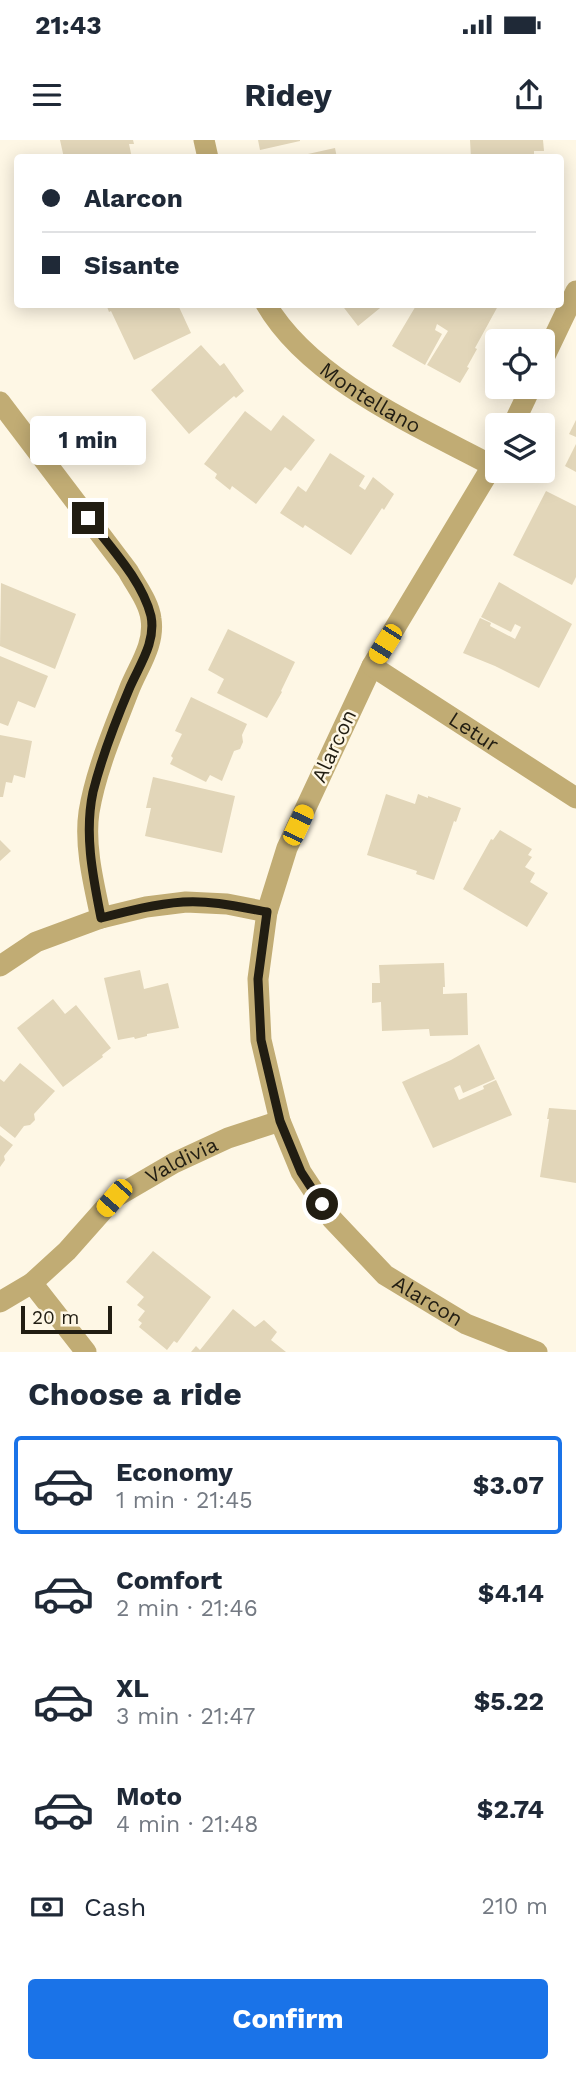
<!DOCTYPE html>
<meta charset="utf-8">
<style>
body{margin:0;font-family:"Work Sans",sans-serif;background:#f6f6f7;color:#1f2937;height:100vh;display:flex;flex-direction:column;font-size:26px;white-space:nowrap}
*{box-sizing:border-box;margin:0}
p{font-size:23px;color:#747a83}
.icon{flex:none;width:38px;height:38px;fill:none;stroke:currentColor;stroke-width:2;stroke-linecap:round;stroke-linejoin:round}
.map{position:relative;height:1212px;overflow:hidden}
.details{display:flex;flex-direction:column;background:#fff;flex:1}
.details>*{flex:none}
.top-card{position:absolute;left:14px;top:14px;width:550px;height:154px;border-radius:7px;box-shadow:0 4px 18px #0003;display:grid;align-content:center;height:154px;padding:0 28px;background:#fff}
.fabs{position:absolute;left:485px;top:189px;display:grid;gap:14px}
.fabs a{display:grid;place-items:center;width:70px;height:70px;border-radius:7px;background:#fff;box-shadow:0 4px 18px #0003;font-size:35px}
.scale{position:absolute;left:21px;bottom:18px;width:91px;box-sizing:border-box;padding-left:7px;border:4px solid #211d12;border-top:0;font-size:19px;line-height:24px;white-space:nowrap;color:#211d12;-webkit-text-stroke:5px #fef7e5;paint-order:stroke}
.end{position:absolute;width:32px;height:32px;margin:-16px;border:9px solid #211d12;background:#fff;box-shadow:0 0 0 4px #fff}
.from{border-radius:50%}
.bubble{position:absolute;height:49px;border-radius:7px;background:#fff;box-shadow:0 4px 18px #0003;font-size:23px;font-weight:700;line-height:49px;text-align:center}
.car{position:absolute;width:21px;height:42px;margin:-21px -10px;border-radius:9px;box-shadow:0 0 5px 2px #0007;background:linear-gradient(#f5c518 24%,#345 0 40%,#f5c518 0 76%,#345 0 86%,#f5c518 0)}
.top-card b{display:flex;align-items:center;gap:24px;height:66px;font-size:26px}
.top-card b+b{border-top:2px solid #e0e1e3}
.top-card i{width:18px;height:18px;background:#1f2937}
ul{padding:0;list-style:none}
li{display:flex;align-items:center;gap:21px;height:98px;margin:0 14px 10px;padding:0 14px;border:4px solid transparent;border-radius:7px}
li div{flex:1}
li b{display:block;font-size:26px}
li em{font-style:normal;font-weight:700}
li.active{border-color:#1a73e8}
li>.icon{width:63px;height:63px;stroke-width:1.5}
h2{padding:0 28px;font-size:32px;line-height:84px}
.pay{display:flex;align-items:center;gap:18px;height:77px;padding:0 28px;font-size:26px}
.pay p{margin-inline-start:auto}
.button{display:flex;gap:14px;margin-top:auto;padding:14px 28px}
.button a{flex:1;height:80px;border-radius:7px;background:#1a73e8;color:#fff;font-size:28px;font-weight:700;line-height:80px;text-align:center}
.status{display:flex;justify-content:space-between;align-items:center;height:49px;padding:0 35px;background:#fff;direction:ltr}
.status svg{height:19px;fill:currentColor}
header{display:flex;justify-content:space-between;align-items:center;height:91px;padding:0 28px;background:#fff;font-size:32px;font-weight:700}
.map>svg:first-child{display:block}
.building{fill:#e2d6b9}
.lines{fill:none;stroke-linecap:round;stroke-linejoin:round}
.minor{stroke:#c1ac74;stroke-width:21}
.route{stroke:#211d12;stroke-width:9}
.labels{text-anchor:middle;stroke-width:5;stroke-linejoin:round;paint-order:stroke}
.street-label{font-size:21px;fill:#211d12;stroke:#fef7e5}
</style>
<div class="status"><b>21:43</b><svg viewBox="0 0 49 12"><path d="M0 12V9h3v3zM5 12V6h3v6zM10 12V3h3v9zM15 12V0h3v12zM26 1h20v11H26zM47 4h2v5h-2z"/></svg></div>
<header><svg class="icon" aria-label="menu" viewBox="0 0 24 24"><path d="M4 6h16M4 12h16M4 18h16"/></svg>Ridey<svg class="icon" aria-label="share" viewBox="0 0 24 24"><path d="M12 15V3M7 8l5-5 5 5M5 13v7h14v-7"/></svg></header>
<div class="map">
<svg width="576" height="1212" viewBox="0 0 576 1212">
<rect width="100%" height="100%" fill="#fef7e5"/>
<path class="building" d="M60,0h73l1,4h-5l3,14h-68z
M258,0h42v1l-40,9z
M470,0h73l1,11h-10v7h-63z
M335,8l2,10h-37l-1,-2z
M106,164h79l-6,3 12,26 -57,27 -23,-49 -2,1z
M341,164h44l-27,22z
M417,164h78l3,2 -23,42 2,1 -10,18 2,1 -9,15 -33,-18 21,-34 -11,-7 -2,6 7,4 -17,31 -33,-19z
M201,205l19,21 4,-3 20,28 -8,7 -2,-2 -45,38 -38,-44z
M245,271l26,20 12,-16 32,25 -24,31 -6,-4 -29,37 -24,-18 -2,4 -15,-12 2,-4 -13,-10z
M576,280v17l-7,-3z
M576,304v28l-11,-6z
M330,313l35,23 -6,10 6,4 8,-13 21,17 -10,16 -2,-2 -31,47 -46,-30 -2,3 -23,-15 18,-27 8,6z
M546,351l30,15v71l-4,8 -59,-30z
M499,442l73,42 -33,64 -44,-22 -32,-13 17,-35 11,5 -1,3 25,13 6,-12 -6,-3 -4,8 -30,-15z
M1,443l75,31 -21,55 -55,-23z
M228,489l67,33 -14,29 1,1 -15,26 -50,-25 7,-14 -16,-9z
M0,516l48,20 -13,32 -17,-7 -10,25 -8,-3z
M191,557l56,27 -5,11 1,7 -3,7 -6,2 -12,30 -12,-6 -4,7 -36,-18 3,-6 -2,-2 11,-22 -7,-3z
M0,595l32,6 -7,37 -11,-3 -2,8 -6,-1 -3,15h-3z
M153,637l82,19 -13,57 -77,-17 6,-28h-5z
M386,654l29,10 3,-10 10,4v-2l33,12 -5,14 -2,-1 -20,59 -18,-6 1,-3 -50,-16z
M500,690l32,19 -4,6 4,2 -7,10 10,6 -5,9 18,11 -21,34 -64,-38 28,-50 2,1z
M0,700l11,11 -11,10z
M444,823l1,24h-2v7l24,-1 1,42 -38,1 -1,-7 -47,2 -1,-29 -9,1v-20h8l-1,-18z
M140,830l4,19 24,-6 11,45 -32,6v2l-12,3 -1,-2 -16,3 -14,-62z
M53,859l12,15 11,-9 35,43 -9,7 1,2 -40,30 -46,-59z
M479,904l16,35 -32,14 -3,-8 -6,3 5,12 25,-11 -1,-3 13,-6 16,35 -79,33 -31,-66 49,-22z
M20,923l35,28 -21,23 1,6 -5,5 -6,1 -9,12 -15,-12v-47l4,3z
M549,968l27,2v73l-36,-6 9,-58h-2z
M0,995l13,10 -9,11 1,4 -5,7z
M153,1111l58,46 -34,46 -3,-2 -7,9 -28,-23 3,-4 -4,-3 7,-9 -8,-6 7,-8 -18,-15z
M233,1169l22,18 9,-7 13,12 -6,8 15,12h-95l5,-6 4,4z"/>
<g class="lines">
<g class="minor">
<path d="M204,0l4,18"/>
<path id="s1" d="M266,164c44,76 152,122 227,162"/>
<path d="M542,222l34,-71"/>
<path d="M0,262l128,169c8,15 21,31 23,48 4,26 -13,48 -22,71 -15,39 -33,80 -40,122 -5,34 5,73 12,106"/>
<path d="M513,285l18,-38"/>
<path id="s2" d="M497,318l-125,208 -85,182 -20,64 -9,67 3,61 19,81 21,51 31,47 53,56 81,49 71,28"/>
<path id="s3" d="M372,526l204,132"/>
<path d="M0,826l36,-24 65,-24 45,-11 40,-5 41,2 40,8"/>
<path d="M32,1143l54,69"/>
<path id="s4" d="M0,1162l32,-19 35,-32 47,-53 60,-35 54,-25 52,-17"/>
</g>
</g>
<g class="lines">
<path class="route" d="M88,378c22,29 54,62 63,98 5,26 -11,48 -21,71 -14,33 -28,69 -37,105 -9,42 0,85 8,126 27,-7 54,-14 82,-16 28,-2 57,5 84,10l-9,67 3,61 19,81 21,51 21,32"/>
</g>
<g class="labels">
<g class="street-label">
<text dy="7" stroke="none"><textPath href="#s1" startOffset="142">Montellano</textPath></text>
<text dy="7" stroke="none"><textPath href="#s3" startOffset="121">Letur</textPath></text>
<text transform="translate(334 606) rotate(-65)" y="7">Alarcon</text>
<text dy="7" stroke="none"><textPath href="#s4" startOffset="233">Valdivia</textPath></text>
<text dy="7" stroke="none"><textPath href="#s2" startOffset="961">Alarcon</textPath></text>
</g>
</g>
</svg>
<div class="fabs">
<a><svg class="icon" aria-label="locate" viewBox="0 0 24 24"><circle cx="12" cy="12" r="6"/><path d="M12 2v4M12 18v4M2 12h4M18 12h4"/></svg></a>
<a><svg class="icon" aria-label="layers" viewBox="0 0 24 24"><path d="M12 4l9 5-9 5-9-5zM3 14l9 5 9-5"/></svg></a>
</div>
<div class="scale">20 m</div>
<i class="end from" style="left:322px;top:1064px"></i>
<i class="end" style="left:88px;top:378px"></i>
<div class="bubble" style="left:30px;top:276px;width:116px">1 min</div>
<i class="car" style="left:385px;top:504px;rotate:212deg"></i>
<i class="car" style="left:298px;top:685px;rotate:25deg"></i>
<i class="car" style="left:114px;top:1058px;rotate:221deg"></i>
<div class="top-card">
<b><i class="from"></i>Alarcon</b>
<b><i></i>Sisante</b>
</div>
</div>
<section class="details">
<h2>Choose a ride</h2>
<ul>
<li class="active"><svg class="icon" aria-label="car" viewBox="0 0 24 24"><path d="M5 17H2v-5l4-1 3-4h7l3 4 3 1v5h-3M9 17h6M6 11h13"/><circle cx="7" cy="17" r="2"/><circle cx="17" cy="17" r="2"/></svg><div><b>Economy</b><p>1 min · 21:45</p></div><em>$3.07</em></li>
<li><svg class="icon" aria-label="car" viewBox="0 0 24 24"><path d="M5 17H2v-5l4-1 3-4h7l3 4 3 1v5h-3M9 17h6M6 11h13"/><circle cx="7" cy="17" r="2"/><circle cx="17" cy="17" r="2"/></svg><div><b>Comfort</b><p>2 min · 21:46</p></div><em>$4.14</em></li>
<li><svg class="icon" aria-label="car" viewBox="0 0 24 24"><path d="M5 17H2v-5l4-1 3-4h7l3 4 3 1v5h-3M9 17h6M6 11h13"/><circle cx="7" cy="17" r="2"/><circle cx="17" cy="17" r="2"/></svg><div><b>XL</b><p>3 min · 21:47</p></div><em>$5.22</em></li>
<li><svg class="icon" aria-label="car" viewBox="0 0 24 24"><path d="M5 17H2v-5l4-1 3-4h7l3 4 3 1v5h-3M9 17h6M6 11h13"/><circle cx="7" cy="17" r="2"/><circle cx="17" cy="17" r="2"/></svg><div><b>Moto</b><p>4 min · 21:48</p></div><em>$2.74</em></li>
</ul>
<div class="pay"><svg class="icon" aria-label="cash" viewBox="0 0 24 24"><path d="M3 7h18v10H3z"/><circle cx="12" cy="12" r="2"/></svg>Cash<p>210 m</p></div>
<div class="button"><a>Confirm</a></div>
</section>
